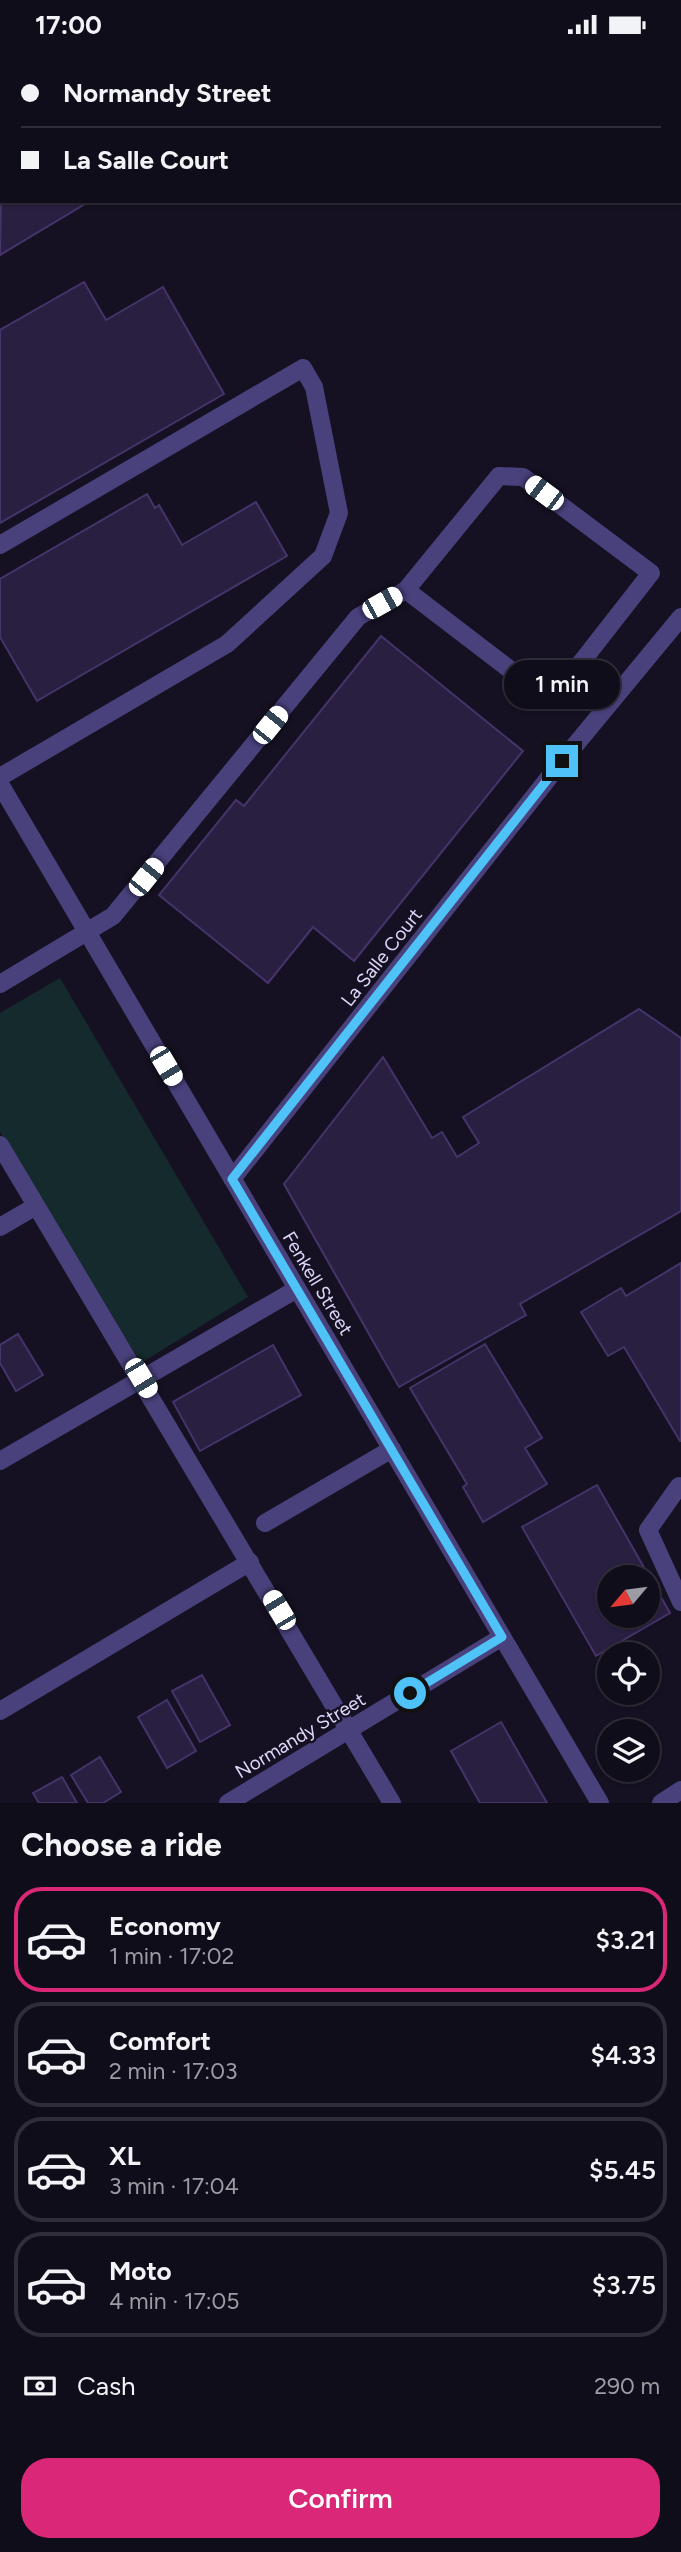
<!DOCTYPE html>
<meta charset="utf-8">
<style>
body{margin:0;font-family:Figtree,sans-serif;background:#191623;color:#f1f3f6;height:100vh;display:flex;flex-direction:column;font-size:26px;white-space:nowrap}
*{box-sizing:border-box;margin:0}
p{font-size:23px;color:#9c9ca2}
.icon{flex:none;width:38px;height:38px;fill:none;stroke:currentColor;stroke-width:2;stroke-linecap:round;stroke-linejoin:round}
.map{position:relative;height:1754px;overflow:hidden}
.details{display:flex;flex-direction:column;background:#100d1a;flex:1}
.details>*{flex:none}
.hud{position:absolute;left:0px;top:0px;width:682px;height:154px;box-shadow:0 2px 5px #0004,0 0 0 2px #302d39;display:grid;align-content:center;height:154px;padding:0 21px;background:#100d1a}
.needle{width:46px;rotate:241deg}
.buttons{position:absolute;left:597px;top:1516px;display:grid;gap:14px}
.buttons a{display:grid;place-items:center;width:63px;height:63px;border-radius:50%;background:#100d1a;box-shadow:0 2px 5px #0004,0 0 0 2px #302d39;font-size:35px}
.end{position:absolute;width:32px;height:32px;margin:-16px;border:9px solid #4fc3f7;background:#111;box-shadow:0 0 0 4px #111}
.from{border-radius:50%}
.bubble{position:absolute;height:49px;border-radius:24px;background:#100d1a;box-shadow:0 2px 5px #0004,0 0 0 2px #302d39;font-size:23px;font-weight:600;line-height:49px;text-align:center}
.car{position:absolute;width:21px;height:42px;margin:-21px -10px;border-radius:9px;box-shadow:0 0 5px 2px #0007;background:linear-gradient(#fff 24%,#345 0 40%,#fff 0 76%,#345 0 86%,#fff 0)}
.hud b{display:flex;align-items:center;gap:24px;height:66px;font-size:26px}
.hud b+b{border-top:2px solid #302d39}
.hud i{width:18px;height:18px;background:#f1f3f6}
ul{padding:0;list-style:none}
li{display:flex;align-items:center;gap:21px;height:105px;margin:0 14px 10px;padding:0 7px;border:4px solid #302d39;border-radius:28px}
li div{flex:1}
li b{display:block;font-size:26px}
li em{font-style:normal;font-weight:600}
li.active{border-color:#db2777}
li>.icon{width:63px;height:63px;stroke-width:1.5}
h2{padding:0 21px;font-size:32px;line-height:84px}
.pay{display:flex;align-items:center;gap:18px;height:77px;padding:0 21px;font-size:26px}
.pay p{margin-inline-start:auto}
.primary-button{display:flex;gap:14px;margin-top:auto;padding:14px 21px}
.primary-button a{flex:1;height:80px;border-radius:28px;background:#db2777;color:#fff;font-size:28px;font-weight:600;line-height:80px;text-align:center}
.status{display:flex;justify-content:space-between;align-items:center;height:49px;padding:0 35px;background:#100d1a;direction:ltr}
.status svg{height:19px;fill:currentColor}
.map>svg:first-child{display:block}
.green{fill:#152a2c}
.building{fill:#291f41;stroke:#44346a;stroke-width:2;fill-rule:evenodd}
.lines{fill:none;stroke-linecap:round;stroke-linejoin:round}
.minor{stroke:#49417c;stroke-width:18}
.route{stroke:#4fc3f7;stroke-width:9}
.labels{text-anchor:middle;stroke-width:5;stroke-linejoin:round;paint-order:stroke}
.street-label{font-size:19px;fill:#ded7fa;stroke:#161122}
</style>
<div class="status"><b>17:00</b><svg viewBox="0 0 49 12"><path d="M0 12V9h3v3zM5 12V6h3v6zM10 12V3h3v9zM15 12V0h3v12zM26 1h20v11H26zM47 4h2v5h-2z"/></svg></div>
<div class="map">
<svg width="681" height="1754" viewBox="0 0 681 1754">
<rect width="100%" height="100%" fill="#161122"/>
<path class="green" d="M60,929l188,319 -107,66 -141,-231v-119z"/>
<path class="building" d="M2,95v57h88l-90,54z
M84,233l22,38 57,-33 61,107 -224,129v-193z
M147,445l8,14 4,-3 23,40 74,-43 31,54 -250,145 -37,-64v-58z
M381,587l142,115 -169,210 -41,-34 -45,56 -109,-88 77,-95 8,6z
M639,960l42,29v173l-161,93 6,11 -127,72 -115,-203 99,-127 49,81 10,-6 15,25 22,-14 -16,-26z
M681,1214v178h-1l-56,-94 -16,9 -27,-44 40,-24 5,8z
M18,1285l25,41 -27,16 -16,-28v-18z
M485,1295l57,94 -17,10 22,36 -64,38 -20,-35 4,-3 -57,-96z
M273,1296l28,50 -101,56 -27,-49z
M597,1436l73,128 -74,43 -74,-129zM609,1528h39v38h-39z
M202,1626l28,50 -30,17 -28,-51z
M167,1651l29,51 -29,17 -29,-51z
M501,1673l46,81h-67l-29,-52z
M100,1708l21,35 -18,11h-15l-17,-28z
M62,1728l15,26h-38l-6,-10z"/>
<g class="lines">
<path class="minor" d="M0,496l303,-177 11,19 25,126 -16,43 -96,88 -227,133
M0,735l600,1019
M0,935l113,-68 245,-299 48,-27 93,-114 24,1 128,96 -100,128 -145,-111
M0,1096l392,658
M232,1130l330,-418 119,-144
M0,1178l36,-21
M0,1412l297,-172
M679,1437l-31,44 33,72
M265,1474l127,-74
M0,1662l250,-149
M228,1754l274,-166
M661,1754l20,-13"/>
</g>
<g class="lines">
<path class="route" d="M410,1644l92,-56 -270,-458 330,-418"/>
</g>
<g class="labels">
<g class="street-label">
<text transform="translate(381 908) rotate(-52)" y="7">La Salle Court</text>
<text transform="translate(318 1234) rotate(59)" y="7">Fenkell Street</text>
<text transform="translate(300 1686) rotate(-31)" y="7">Normandy Street</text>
</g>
</g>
</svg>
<div class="buttons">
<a><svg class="needle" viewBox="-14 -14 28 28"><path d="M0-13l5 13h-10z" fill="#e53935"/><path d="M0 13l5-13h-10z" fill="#9c9ca2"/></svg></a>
<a><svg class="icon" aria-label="locate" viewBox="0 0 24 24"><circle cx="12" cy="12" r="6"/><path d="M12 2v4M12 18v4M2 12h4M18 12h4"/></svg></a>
<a><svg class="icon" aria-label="layers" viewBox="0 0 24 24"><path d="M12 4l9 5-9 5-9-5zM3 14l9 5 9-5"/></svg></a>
</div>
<i class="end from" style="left:410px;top:1644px"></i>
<i class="end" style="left:562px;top:712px"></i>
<div class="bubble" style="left:504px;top:611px;width:116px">1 min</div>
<i class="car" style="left:544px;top:444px;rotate:307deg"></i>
<i class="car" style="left:382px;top:554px;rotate:61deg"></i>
<i class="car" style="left:270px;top:676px;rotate:39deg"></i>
<i class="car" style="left:146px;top:828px;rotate:39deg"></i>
<i class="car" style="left:166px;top:1017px;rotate:149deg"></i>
<i class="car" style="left:141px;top:1329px;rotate:149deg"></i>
<i class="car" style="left:279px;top:1561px;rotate:329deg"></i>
<div class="hud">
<b><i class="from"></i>Normandy Street</b>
<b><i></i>La Salle Court</b>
</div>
</div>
<section class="details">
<h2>Choose a ride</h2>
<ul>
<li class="active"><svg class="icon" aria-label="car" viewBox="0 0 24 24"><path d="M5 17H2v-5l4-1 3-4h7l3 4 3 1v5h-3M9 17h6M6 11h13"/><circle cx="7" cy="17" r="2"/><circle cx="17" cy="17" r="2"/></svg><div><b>Economy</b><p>1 min · 17:02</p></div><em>$3.21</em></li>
<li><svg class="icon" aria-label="car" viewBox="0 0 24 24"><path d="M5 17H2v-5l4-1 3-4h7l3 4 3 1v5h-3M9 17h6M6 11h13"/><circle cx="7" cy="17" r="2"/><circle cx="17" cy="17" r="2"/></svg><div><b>Comfort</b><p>2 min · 17:03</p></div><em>$4.33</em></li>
<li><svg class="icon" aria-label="car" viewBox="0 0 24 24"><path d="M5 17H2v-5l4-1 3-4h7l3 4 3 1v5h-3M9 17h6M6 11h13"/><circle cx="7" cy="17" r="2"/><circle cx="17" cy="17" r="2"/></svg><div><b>XL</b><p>3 min · 17:04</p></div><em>$5.45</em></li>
<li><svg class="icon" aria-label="car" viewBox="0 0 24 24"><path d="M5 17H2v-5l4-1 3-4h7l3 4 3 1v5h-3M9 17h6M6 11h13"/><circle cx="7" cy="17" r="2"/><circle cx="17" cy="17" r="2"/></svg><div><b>Moto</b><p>4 min · 17:05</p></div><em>$3.75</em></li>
</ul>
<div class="pay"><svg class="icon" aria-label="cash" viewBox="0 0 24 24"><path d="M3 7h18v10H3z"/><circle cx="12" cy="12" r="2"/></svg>Cash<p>290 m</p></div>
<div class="primary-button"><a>Confirm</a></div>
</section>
